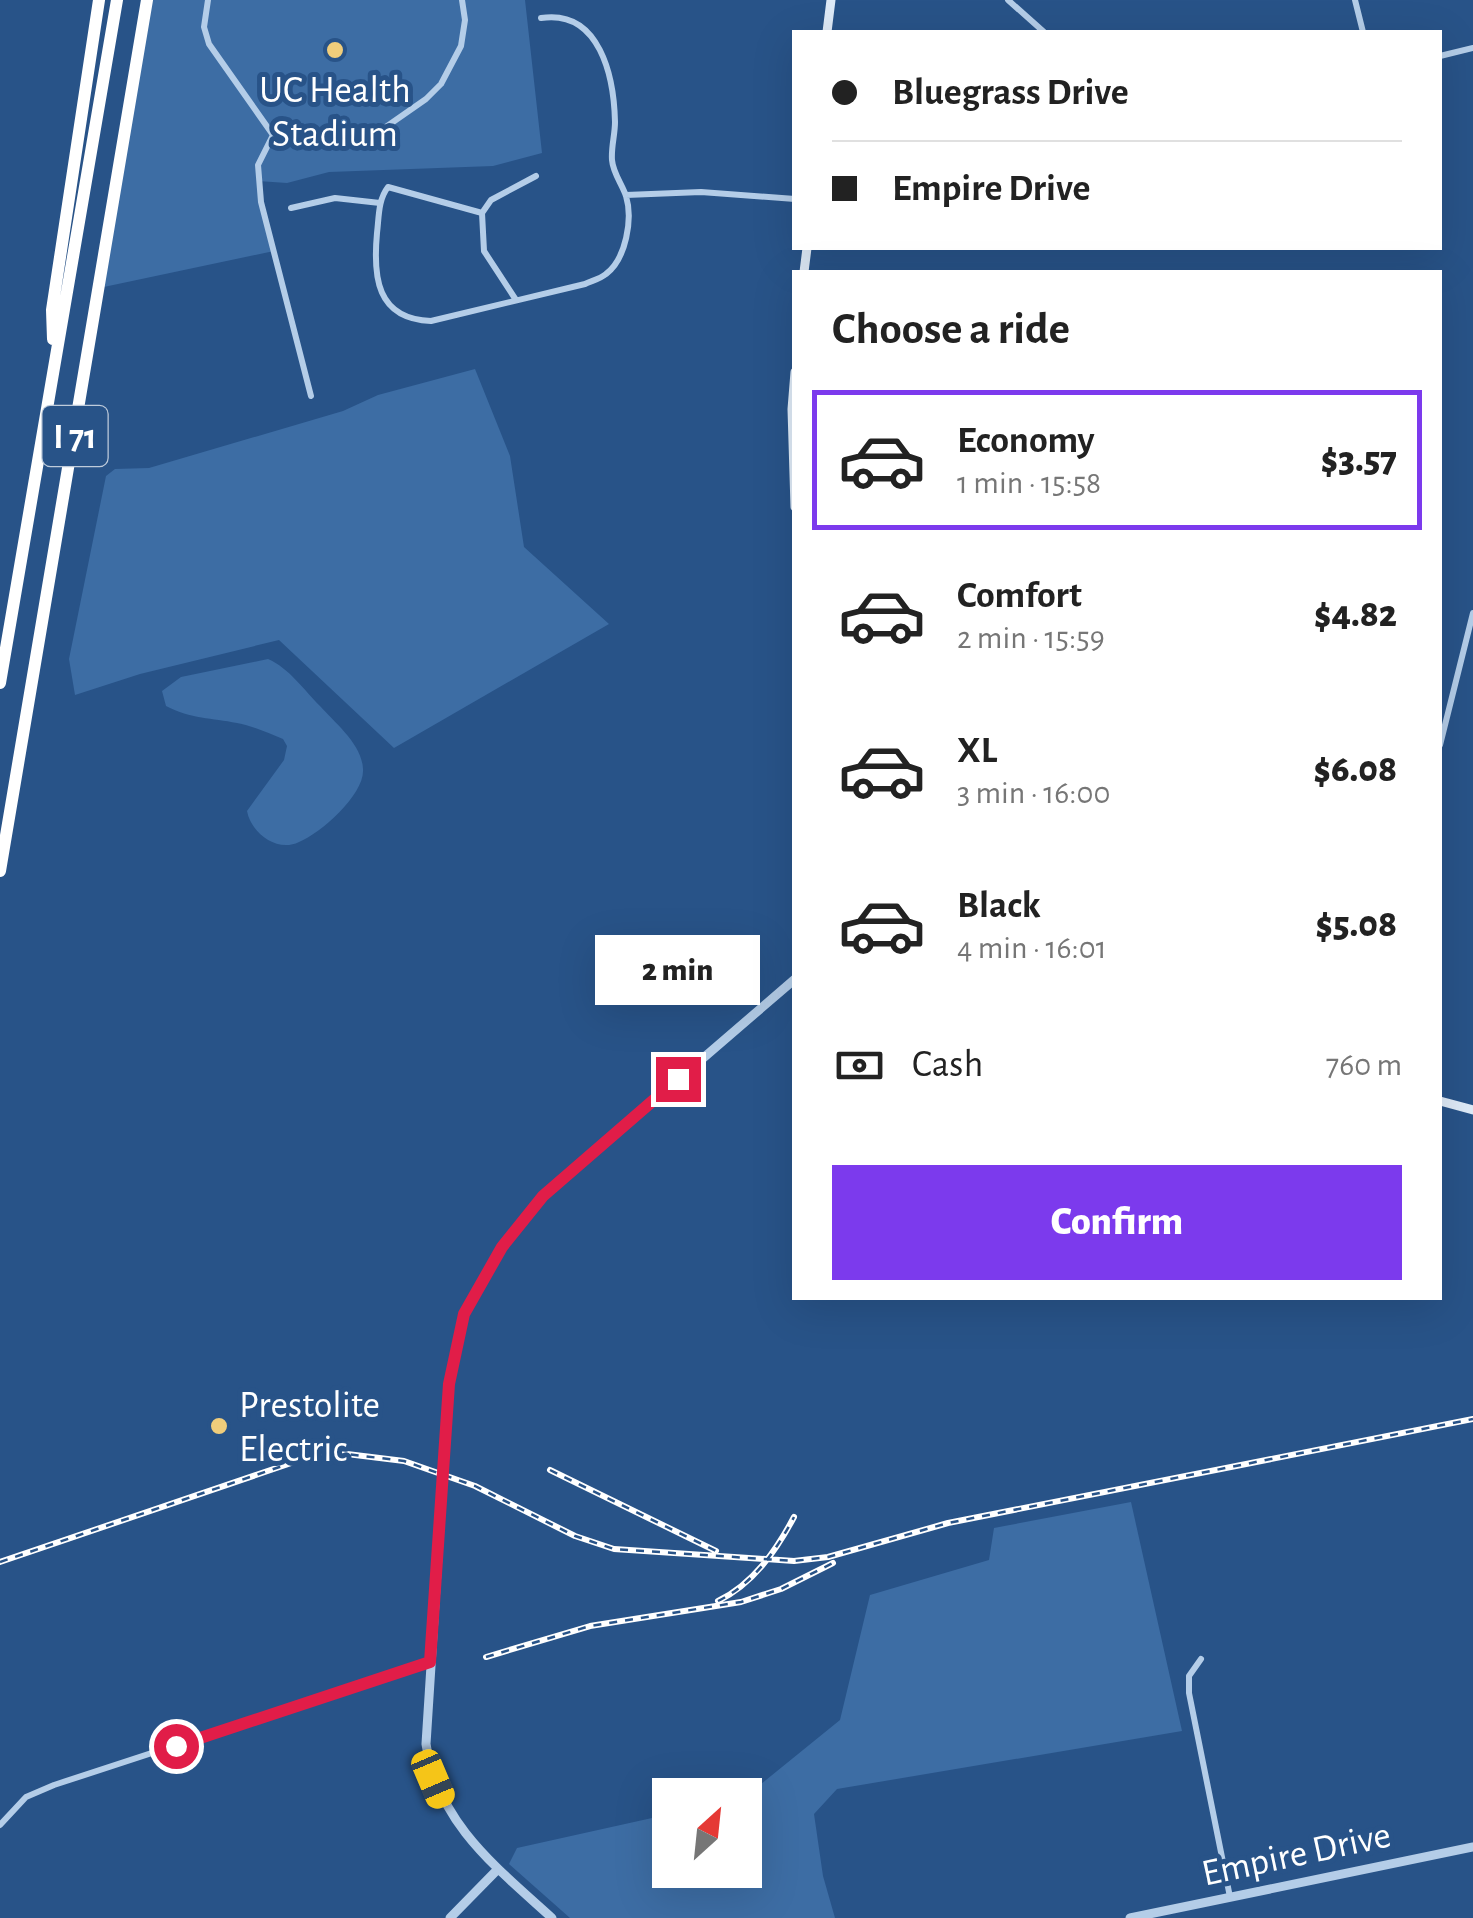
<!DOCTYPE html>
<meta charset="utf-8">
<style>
body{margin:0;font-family:"Alegreya Sans",sans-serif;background:#f6f6f6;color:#222;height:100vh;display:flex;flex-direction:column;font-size:38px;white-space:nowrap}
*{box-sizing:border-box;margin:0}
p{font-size:32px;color:#767676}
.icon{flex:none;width:55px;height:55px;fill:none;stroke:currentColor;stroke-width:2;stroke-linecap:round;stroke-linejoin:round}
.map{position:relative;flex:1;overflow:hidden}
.side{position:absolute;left:792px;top:270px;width:650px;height:1030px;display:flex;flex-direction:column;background:#fff;border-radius:0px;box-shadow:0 10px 40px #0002}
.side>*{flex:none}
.guide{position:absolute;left:792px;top:30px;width:650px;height:220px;border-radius:0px;box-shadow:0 10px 40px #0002;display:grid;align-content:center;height:220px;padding:0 40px;background:#fff}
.needle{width:65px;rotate:27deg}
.controls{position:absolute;left:652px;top:1778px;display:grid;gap:20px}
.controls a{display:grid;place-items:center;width:110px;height:110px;border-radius:0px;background:#fff;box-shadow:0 10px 40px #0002;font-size:50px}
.end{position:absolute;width:45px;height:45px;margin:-22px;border:12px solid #e11d48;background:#fff;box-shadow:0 0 0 5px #fff}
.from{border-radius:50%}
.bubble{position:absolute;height:70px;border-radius:0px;background:#fff;box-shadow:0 10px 40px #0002;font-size:32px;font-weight:800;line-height:70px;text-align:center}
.car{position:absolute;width:30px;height:60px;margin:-30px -15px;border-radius:12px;box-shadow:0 0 8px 2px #0007;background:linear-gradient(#f5c518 24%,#345 0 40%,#f5c518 0 76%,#345 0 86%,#f5c518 0)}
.guide b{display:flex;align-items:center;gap:35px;height:95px;font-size:38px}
.guide b+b{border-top:2px solid #e0e0e0}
.guide i{width:25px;height:25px;background:#222}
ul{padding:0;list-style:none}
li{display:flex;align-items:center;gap:30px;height:140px;margin:0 20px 15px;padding:0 20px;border:5px solid transparent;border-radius:0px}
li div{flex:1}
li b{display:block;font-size:38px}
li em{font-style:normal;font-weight:800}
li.on{border-color:#7c3aed}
li>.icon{width:90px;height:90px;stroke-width:1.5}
h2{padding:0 40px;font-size:45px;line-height:120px}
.pay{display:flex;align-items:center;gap:25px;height:110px;padding:0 40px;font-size:38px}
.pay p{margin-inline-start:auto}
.primary-button{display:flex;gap:20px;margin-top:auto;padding:20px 40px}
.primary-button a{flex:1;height:115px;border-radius:0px;background:#7c3aed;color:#fff;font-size:40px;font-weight:800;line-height:115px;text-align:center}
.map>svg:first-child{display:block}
.green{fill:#3d6da4}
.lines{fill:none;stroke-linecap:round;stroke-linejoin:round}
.minor{stroke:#b4cde8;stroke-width:6}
.tertiary{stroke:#b4cde8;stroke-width:9}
.secondary{stroke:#deeaf7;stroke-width:9}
.motorway{stroke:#fff;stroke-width:12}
.rail-casing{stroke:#fff;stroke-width:6}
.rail{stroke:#285388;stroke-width:2.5;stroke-dasharray:8;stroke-linecap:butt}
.route{stroke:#e11d48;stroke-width:12}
.poi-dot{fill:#f0cd7b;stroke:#285388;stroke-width:4}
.labels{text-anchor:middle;stroke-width:10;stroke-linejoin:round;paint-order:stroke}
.shield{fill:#285388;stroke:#becbdb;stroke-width:2.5}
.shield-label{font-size:35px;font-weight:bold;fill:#fff}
.poi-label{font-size:38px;fill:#fff;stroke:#285388}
.street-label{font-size:38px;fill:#fff;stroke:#285388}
</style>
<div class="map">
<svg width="1473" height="1918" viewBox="0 0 1473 1918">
<rect width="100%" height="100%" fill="#285388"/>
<path class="green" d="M147,0h378l17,153 -49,13 -164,6 -42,11 -29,-2 16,70 -175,37z
M475,369l35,87 14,91 85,77 -215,124 -115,-108 -139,34 -65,21 -6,-36 37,-183 9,-7 34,-1 194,-57 35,-16z
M268,659c21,9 36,31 52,47 15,17 42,38 43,63 2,25 -42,64 -64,73 -22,11 -48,-9 -52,-31l37,-51 3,-14 -4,-7c-15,-6 -30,-13 -46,-16 -25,-5 -46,-4 -71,-17l-4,-15 19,-14z
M1131,1502l51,229 -345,58 -23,25 9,62 12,42h-265l-61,-54 8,-16 153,-34v56h75v-73l95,-77 30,-125 119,-35 5,-32z"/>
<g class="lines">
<path class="minor" d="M208,0l-4,27 5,17 64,91 -15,30 3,37 50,194
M1008,0l36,32
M1355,0l8,32
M1440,56l33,-8
M273,135l15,5 82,-2 56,-39 15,-15 20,-38 4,-26 -3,-20
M626,195l75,-3 94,7
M291,208l44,-10 45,5
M482,213l-94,-26c-10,13 -9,30 -11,46 -4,43 -1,86 54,88l154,-37c6,-3 15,-5 21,-10 20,-15 27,-55 20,-78 -4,-12 -13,-23 -14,-36 -1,-13 3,-25 3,-38 -1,-45 -15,-113 -74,-104
M482,213l2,38 32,49
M482,213l9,-13 45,-24
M1440,745l33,-132
M1201,1659l-12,17v17l41,204
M0,1825l26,-28 28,-12 376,-123"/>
<path class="tertiary" d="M450,1918l48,-49
M552,1918c-56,-51 -114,-95 -126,-174l23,-360 15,-71 38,-66 41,-51 252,-217
M1130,1918l343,-71"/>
<path class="secondary" d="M827,32l4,-32
M804,272l3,-24
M795,372l-3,37 3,98
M1440,1101l33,9"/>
<path class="motorway" d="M53,339l-1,-29 47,-310
M0,683l117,-683
M0,871l147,-871"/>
<g class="rail-casing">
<path id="rail" d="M550,1470l166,81
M0,1562l303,-103 44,-5 57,7 71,25 100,50 39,13 180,12 34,-4 120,-34 525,-104
M718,1601c35,-17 58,-50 76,-84
M486,1657l104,-31 151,-24 40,-13 52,-26"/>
</g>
<use href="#rail" class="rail"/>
</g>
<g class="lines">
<path class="route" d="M176,1746l254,-84 19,-278 15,-70 38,-67 41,-51 135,-117"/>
</g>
<g class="poi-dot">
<circle cx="335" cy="50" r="10"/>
<circle cx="219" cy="1426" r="10"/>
</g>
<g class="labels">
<rect class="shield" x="42.5" y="406" width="65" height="60" rx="8"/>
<g class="shield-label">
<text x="75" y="448">I 71</text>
</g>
<g class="poi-label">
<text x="335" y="102">UC Health<tspan x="335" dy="44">Stadium</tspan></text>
<text x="239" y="1417" text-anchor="start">Prestolite<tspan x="239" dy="44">Electric</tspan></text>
</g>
<g class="street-label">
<text transform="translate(1296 1853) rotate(-12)" y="13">Empire Drive</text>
</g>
</g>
</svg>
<div class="controls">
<a><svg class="needle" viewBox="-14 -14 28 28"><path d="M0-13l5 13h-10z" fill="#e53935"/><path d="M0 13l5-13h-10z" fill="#767676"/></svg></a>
</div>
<i class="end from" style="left:176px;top:1746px"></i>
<i class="end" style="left:678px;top:1079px"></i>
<div class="bubble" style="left:595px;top:935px;width:165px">2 min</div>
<i class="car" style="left:433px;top:1779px;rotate:157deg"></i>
<div class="guide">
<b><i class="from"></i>Bluegrass Drive</b>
<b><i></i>Empire Drive</b>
</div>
<section class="side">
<h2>Choose a ride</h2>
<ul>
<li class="on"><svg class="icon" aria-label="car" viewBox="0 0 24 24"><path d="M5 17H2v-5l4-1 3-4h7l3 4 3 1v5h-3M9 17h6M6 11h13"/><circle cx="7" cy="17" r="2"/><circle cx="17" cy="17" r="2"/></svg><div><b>Economy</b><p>1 min · 15:58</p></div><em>$3.57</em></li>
<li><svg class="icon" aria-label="car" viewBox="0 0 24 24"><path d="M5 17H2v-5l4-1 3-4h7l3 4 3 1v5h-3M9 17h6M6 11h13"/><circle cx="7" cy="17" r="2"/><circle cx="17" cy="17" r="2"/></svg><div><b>Comfort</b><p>2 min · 15:59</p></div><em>$4.82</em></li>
<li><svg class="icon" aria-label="car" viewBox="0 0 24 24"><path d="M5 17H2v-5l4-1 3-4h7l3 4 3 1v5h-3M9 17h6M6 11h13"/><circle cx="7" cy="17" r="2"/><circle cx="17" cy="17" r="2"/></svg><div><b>XL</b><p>3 min · 16:00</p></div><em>$6.08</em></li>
<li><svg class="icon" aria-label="car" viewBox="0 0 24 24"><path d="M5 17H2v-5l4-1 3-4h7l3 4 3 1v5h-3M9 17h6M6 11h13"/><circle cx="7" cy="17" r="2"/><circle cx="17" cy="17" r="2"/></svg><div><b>Black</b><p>4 min · 16:01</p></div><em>$5.08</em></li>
</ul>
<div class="pay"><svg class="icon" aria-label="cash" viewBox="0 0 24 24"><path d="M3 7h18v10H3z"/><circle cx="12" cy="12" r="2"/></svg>Cash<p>760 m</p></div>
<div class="primary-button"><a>Confirm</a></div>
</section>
</div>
